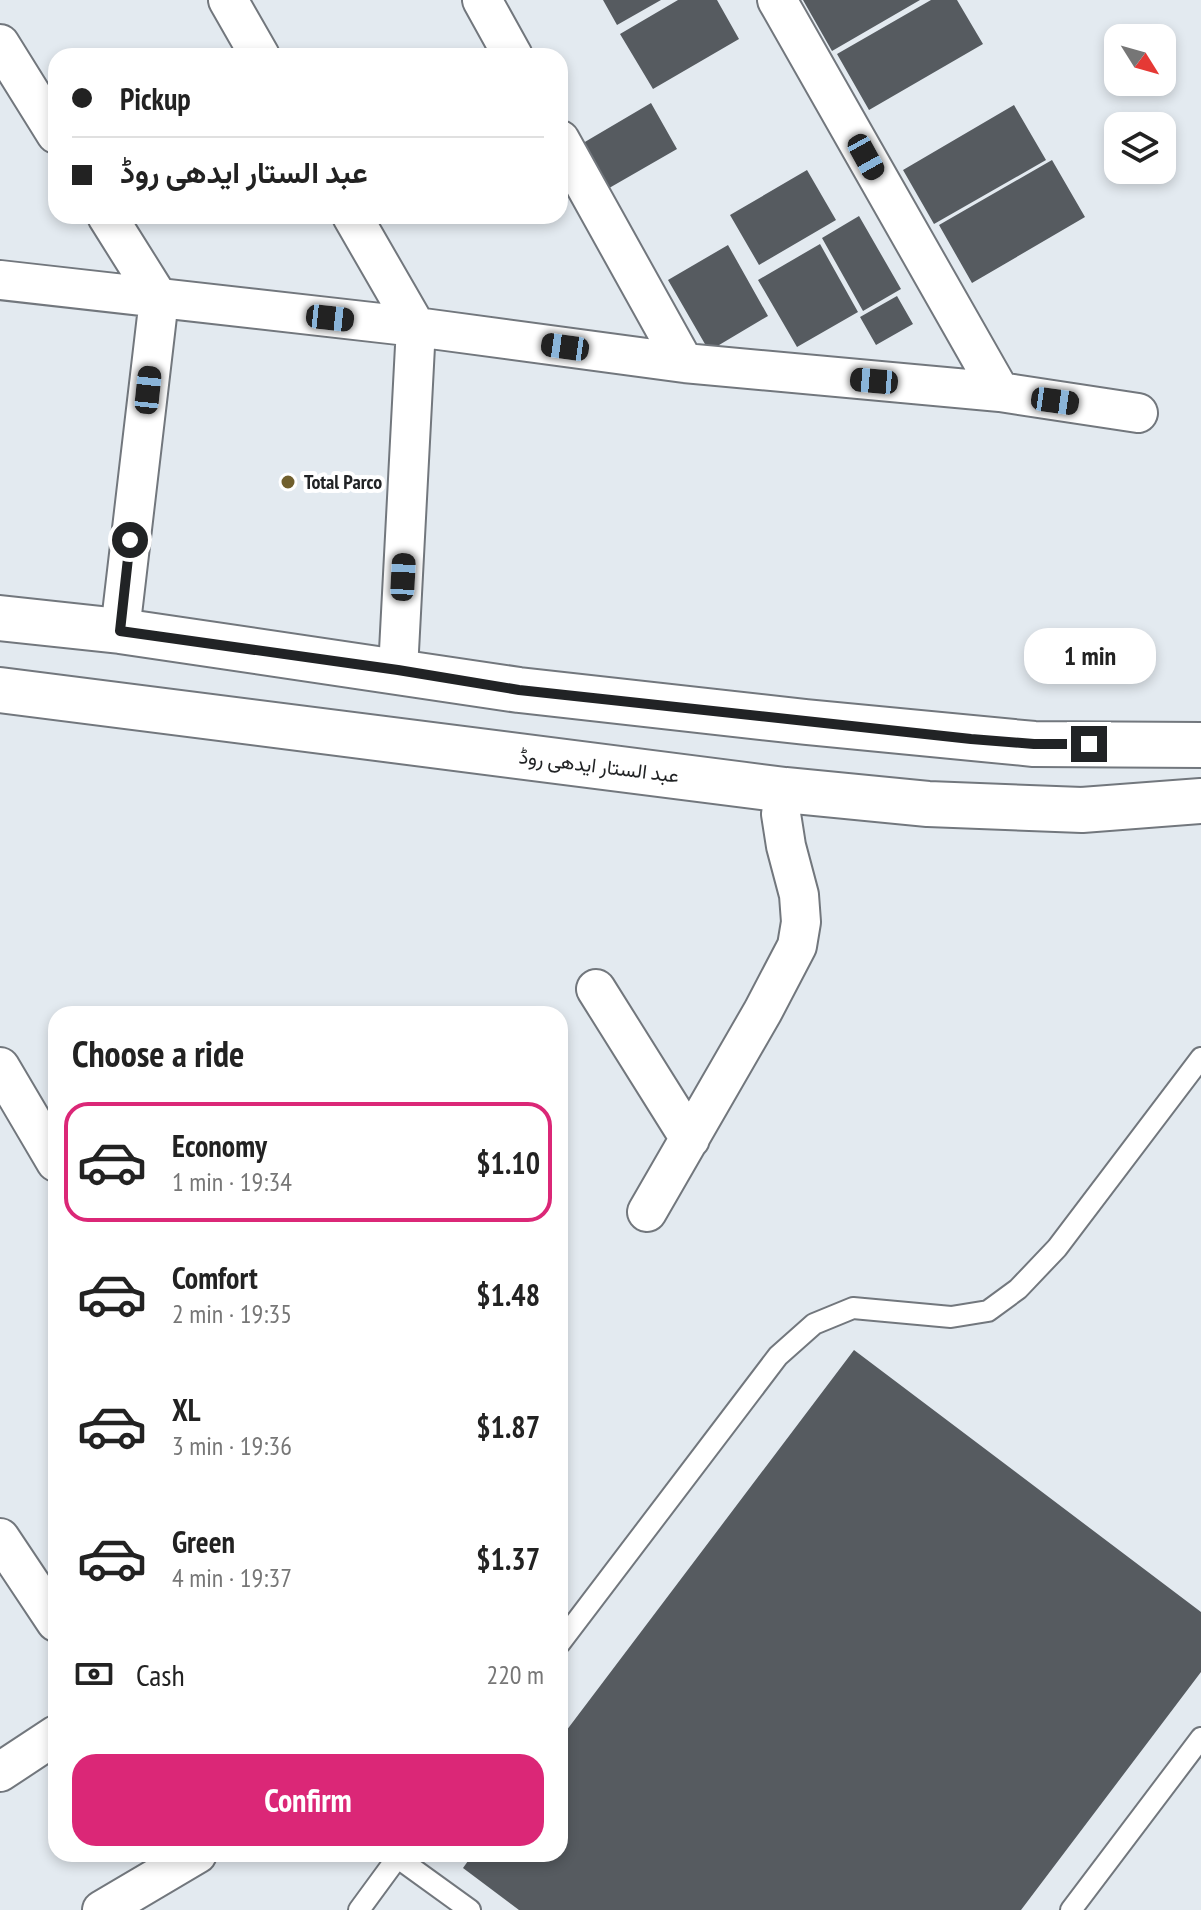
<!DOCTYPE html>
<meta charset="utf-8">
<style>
body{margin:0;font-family:"PT Sans Narrow",Vazirmatn,sans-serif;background:#f6f6f6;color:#222;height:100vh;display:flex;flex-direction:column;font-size:30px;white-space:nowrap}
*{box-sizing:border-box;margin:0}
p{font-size:26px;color:#767676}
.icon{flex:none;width:44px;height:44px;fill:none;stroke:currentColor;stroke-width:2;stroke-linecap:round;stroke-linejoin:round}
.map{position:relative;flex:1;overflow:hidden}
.sheet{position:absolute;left:48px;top:1006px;width:520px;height:856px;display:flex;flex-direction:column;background:#fff;border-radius:24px;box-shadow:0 4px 12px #0003}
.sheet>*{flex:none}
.hud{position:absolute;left:48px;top:48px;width:520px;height:176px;border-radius:24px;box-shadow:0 4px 12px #0003;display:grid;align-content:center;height:176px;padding:0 24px;background:#fff}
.needle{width:52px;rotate:127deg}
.controls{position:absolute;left:1104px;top:24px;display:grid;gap:16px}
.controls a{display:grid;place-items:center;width:72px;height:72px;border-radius:16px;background:#fff;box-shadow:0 4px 12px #0003;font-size:40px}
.end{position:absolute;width:36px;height:36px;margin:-18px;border:10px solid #212325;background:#fff;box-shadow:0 0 0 4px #fff}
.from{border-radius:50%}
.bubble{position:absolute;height:56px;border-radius:24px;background:#fff;box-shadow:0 4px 12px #0003;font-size:26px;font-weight:600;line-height:56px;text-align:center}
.car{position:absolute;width:24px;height:48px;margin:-24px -12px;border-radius:10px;box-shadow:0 0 6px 2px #0007;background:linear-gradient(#222 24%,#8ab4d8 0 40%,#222 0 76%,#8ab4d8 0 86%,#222 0)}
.hud b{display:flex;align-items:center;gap:28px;height:76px;font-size:30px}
.hud b+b{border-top:2px solid #e0e0e0}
.hud i{width:20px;height:20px;background:#222}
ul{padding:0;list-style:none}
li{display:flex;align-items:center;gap:24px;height:120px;margin:0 16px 12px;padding:0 8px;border:4px solid transparent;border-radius:24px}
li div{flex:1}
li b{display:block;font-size:30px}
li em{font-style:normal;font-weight:600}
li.current{border-color:#db2777}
li>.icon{width:72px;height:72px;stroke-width:1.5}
h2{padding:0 24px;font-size:36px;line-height:96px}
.pay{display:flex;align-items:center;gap:20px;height:88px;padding:0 24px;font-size:30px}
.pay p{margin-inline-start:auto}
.cta{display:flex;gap:16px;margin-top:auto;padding:16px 24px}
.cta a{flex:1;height:92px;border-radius:24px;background:#db2777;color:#fff;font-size:32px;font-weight:600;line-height:92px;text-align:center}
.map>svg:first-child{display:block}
.building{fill:#565b60}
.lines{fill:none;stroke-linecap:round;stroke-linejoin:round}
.lane-casing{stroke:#72777d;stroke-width:24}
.street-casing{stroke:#72777d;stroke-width:42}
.primary-casing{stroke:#72777d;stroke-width:48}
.lane{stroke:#fff;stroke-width:20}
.street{stroke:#fff;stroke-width:38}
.primary{stroke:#fff;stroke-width:44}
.route{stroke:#212325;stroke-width:10}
.poi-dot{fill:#705f2d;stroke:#fff;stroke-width:3}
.labels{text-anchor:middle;stroke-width:8;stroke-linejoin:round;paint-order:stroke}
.poi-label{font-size:20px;font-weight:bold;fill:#212325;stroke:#fff;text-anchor:start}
.street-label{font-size:20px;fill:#212325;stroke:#fff}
</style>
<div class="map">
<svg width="1201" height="1910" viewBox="0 0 1201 1910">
<rect width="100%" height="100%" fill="#e3eaf0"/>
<path class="building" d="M603,0h58l-44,25z
M678,0h39l22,39 -86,50 -33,-55z
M803,0h117l-88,51z
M931,0h26l26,44 -114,66 -32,-56z
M651,103l26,46 -73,42 -26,-45z
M1014,105l32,55 -112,64 -31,-54z
M1052,160l33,57 -113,66 -33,-58z
M807,170l29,50 -77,45 -29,-50z
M859,216l42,73 -38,22 -41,-73z
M820,244l38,68 -61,35 -39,-67z
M728,245l40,71 -59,35 -41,-71z
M897,296l16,28 -37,21 -16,-28z
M854,1350l347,262v60l-180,238h-502l-56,-42 10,-14h87v-115z"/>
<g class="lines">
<g class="lane-casing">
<path id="lane" d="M560,1643l218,-287 36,-32 39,-16 98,9 37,-6 30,-22 39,-41 144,-190
M398,1858l72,52
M359,1910l41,-56
M1071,1910l130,-172"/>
</g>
<g class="street-casing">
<path id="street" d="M228,0l32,56
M482,0l31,56
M777,0l223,392
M0,44l56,90
M560,140l124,223
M107,216l52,83 -39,332
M352,216l64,111 -18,343
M0,280l416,47 268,36 316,29 138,21
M596,989l94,150
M0,1067l56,95
M647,1212l116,-201 34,-65 4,-24 -2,-27 -13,-49 -5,-32 4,-24
M0,1538l56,84
M0,1772l56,-37
M102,1910l95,-56"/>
</g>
<g class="primary-casing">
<path id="primary" d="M0,618l120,13 399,59 287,32 228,22 167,1
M0,690l785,100 143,14 154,6 119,-9"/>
</g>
<use href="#lane" class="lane"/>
<use href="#street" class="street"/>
<use href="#primary" class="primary"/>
</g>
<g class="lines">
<path class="route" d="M130,540l-10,91 278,39 121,20 452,49 63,5h55"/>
</g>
<circle class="poi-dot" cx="288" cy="482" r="8"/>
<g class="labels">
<g class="poi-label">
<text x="304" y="489">Total Parco</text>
</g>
<g class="street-label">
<text transform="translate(599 766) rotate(7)" y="7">عبد الستار ایدھی روڈ</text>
</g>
</g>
</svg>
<div class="controls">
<a><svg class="needle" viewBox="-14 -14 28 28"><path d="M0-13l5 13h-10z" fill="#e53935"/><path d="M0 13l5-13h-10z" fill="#767676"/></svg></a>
<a><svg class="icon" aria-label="layers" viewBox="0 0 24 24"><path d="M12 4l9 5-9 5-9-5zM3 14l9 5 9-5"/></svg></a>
</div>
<i class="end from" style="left:130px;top:540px"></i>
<i class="end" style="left:1089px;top:744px"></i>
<div class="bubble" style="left:1024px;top:628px;width:132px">1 min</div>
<i class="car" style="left:866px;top:157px;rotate:151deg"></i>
<i class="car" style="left:330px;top:318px;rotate:96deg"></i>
<i class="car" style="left:565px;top:347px;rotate:278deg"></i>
<i class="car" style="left:874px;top:381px;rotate:275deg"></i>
<i class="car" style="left:148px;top:390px;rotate:6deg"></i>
<i class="car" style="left:1055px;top:401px;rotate:98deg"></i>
<i class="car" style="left:403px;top:577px;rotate:3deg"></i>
<div class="hud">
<b><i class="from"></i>Pickup</b>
<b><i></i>عبد الستار ایدھی روڈ</b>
</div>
<section class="sheet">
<h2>Choose a ride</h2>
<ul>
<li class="current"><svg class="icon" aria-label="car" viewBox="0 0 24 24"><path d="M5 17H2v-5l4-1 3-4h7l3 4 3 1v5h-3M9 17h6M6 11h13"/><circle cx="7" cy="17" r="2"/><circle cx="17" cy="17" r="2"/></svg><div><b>Economy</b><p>1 min · 19:34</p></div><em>$1.10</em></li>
<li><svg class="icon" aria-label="car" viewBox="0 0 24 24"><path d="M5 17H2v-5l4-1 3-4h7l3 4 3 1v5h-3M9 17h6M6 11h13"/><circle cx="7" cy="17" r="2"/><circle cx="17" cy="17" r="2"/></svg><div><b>Comfort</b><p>2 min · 19:35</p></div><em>$1.48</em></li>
<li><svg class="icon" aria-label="car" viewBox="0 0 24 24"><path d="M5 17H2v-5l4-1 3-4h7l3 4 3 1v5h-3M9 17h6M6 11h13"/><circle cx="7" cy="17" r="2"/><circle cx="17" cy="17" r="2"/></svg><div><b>XL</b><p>3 min · 19:36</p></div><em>$1.87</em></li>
<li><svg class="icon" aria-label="car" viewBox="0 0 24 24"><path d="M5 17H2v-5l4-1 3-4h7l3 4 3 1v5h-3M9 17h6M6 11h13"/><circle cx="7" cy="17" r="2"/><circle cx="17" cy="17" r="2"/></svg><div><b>Green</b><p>4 min · 19:37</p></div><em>$1.37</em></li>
</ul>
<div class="pay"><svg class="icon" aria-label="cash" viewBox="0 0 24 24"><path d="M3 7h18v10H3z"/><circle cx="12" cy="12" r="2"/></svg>Cash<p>220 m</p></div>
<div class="cta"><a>Confirm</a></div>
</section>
</div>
